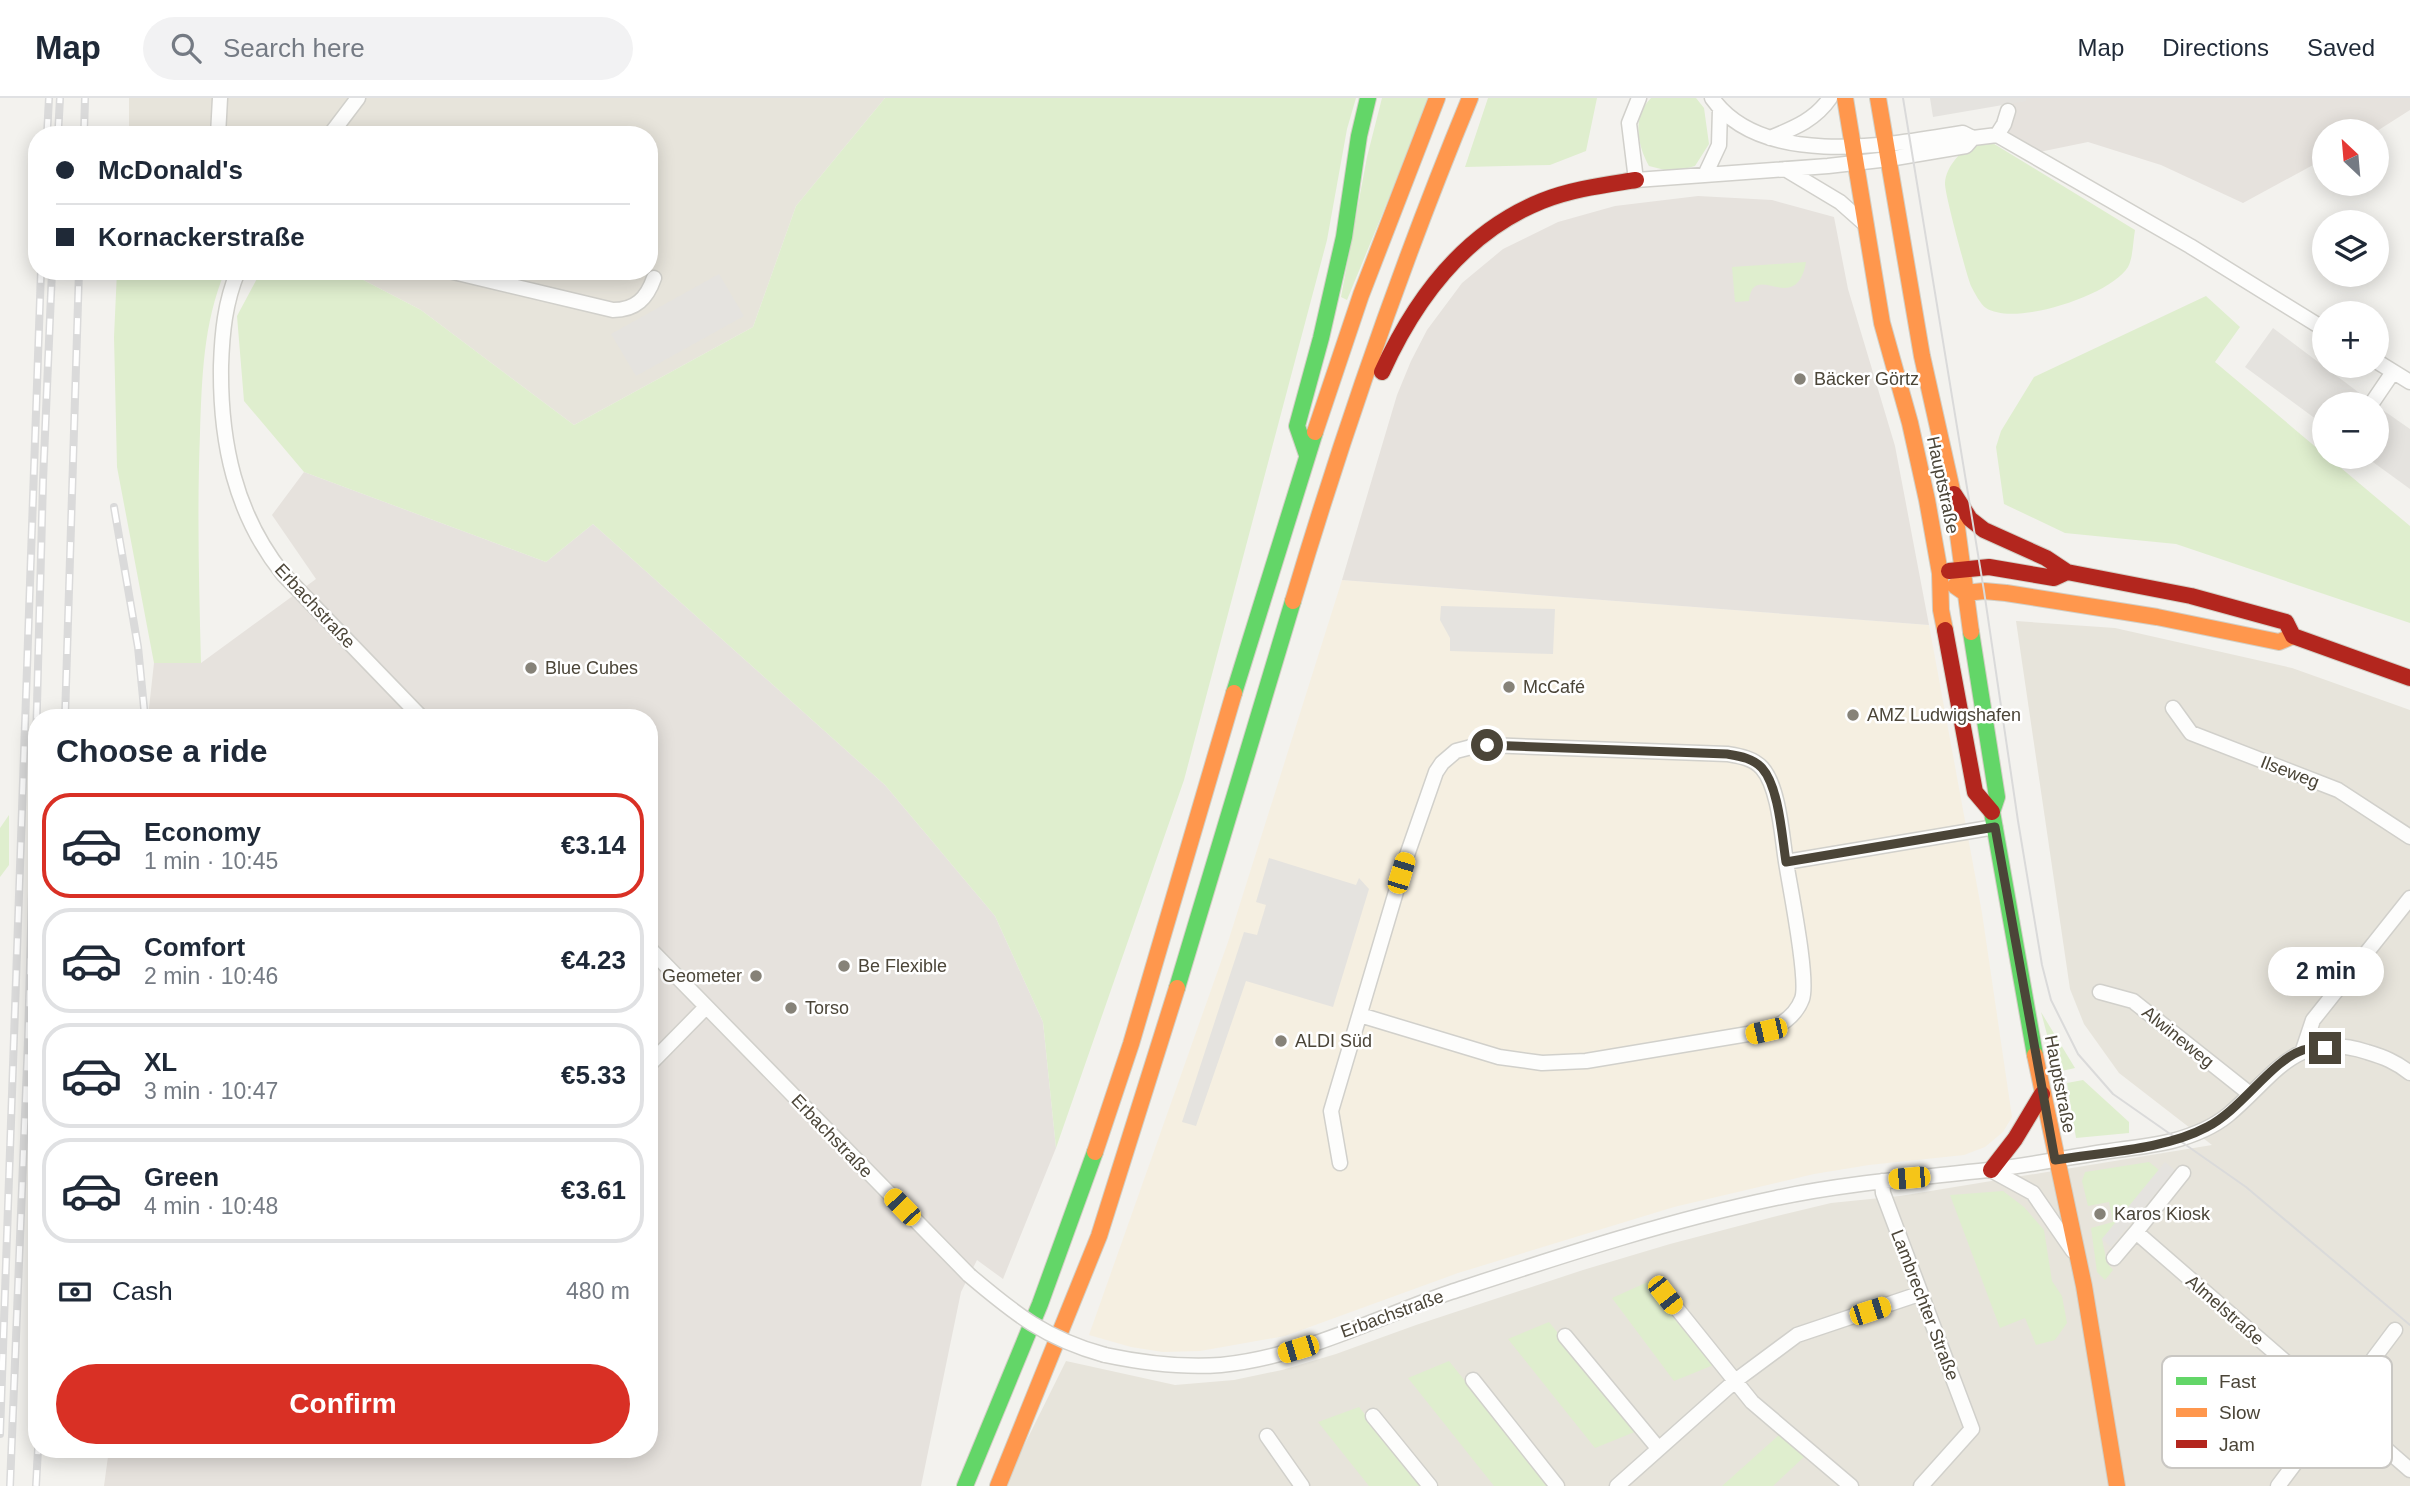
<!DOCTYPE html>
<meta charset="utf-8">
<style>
body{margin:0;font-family:Arial,sans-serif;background:#f2f2f3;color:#1f2937;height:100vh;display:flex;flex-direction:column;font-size:26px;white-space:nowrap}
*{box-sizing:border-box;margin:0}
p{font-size:23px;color:#747a83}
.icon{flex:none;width:38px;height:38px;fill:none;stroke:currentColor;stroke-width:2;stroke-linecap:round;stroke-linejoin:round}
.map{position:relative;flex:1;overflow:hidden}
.side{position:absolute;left:28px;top:611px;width:630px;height:749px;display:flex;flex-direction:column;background:#fff;border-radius:28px;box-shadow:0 4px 18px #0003}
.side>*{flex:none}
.top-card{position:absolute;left:28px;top:28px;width:630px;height:154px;border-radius:28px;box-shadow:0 4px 18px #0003;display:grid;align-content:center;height:154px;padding:0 28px;background:#fff}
.needle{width:46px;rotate:334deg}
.fabs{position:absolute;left:2312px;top:21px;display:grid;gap:14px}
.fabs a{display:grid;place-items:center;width:77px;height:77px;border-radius:50%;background:#fff;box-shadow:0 4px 18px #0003;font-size:35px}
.end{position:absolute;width:32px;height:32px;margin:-16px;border:9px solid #4b4538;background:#fff;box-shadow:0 0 0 4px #fff}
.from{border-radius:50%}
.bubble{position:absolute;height:49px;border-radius:24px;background:#fff;box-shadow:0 4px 18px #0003;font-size:23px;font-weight:600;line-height:49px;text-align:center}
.car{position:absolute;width:21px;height:42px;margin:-21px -10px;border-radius:9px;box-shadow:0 0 5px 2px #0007;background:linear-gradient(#f5c518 24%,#345 0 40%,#f5c518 0 76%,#345 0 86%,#f5c518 0)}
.top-card b{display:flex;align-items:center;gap:24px;height:66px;font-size:26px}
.top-card b+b{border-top:2px solid #e0e1e3}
.top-card i{width:18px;height:18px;background:#1f2937}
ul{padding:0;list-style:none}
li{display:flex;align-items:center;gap:21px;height:105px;margin:0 14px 10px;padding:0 14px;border:4px solid #e0e1e3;border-radius:28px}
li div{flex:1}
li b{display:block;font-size:26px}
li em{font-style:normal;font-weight:600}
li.on{border-color:#d93025}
li>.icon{width:63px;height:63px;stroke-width:1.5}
h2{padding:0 28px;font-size:32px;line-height:84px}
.pay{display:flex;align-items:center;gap:18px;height:77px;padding:0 28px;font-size:26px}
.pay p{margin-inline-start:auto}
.action{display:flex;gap:14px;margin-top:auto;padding:14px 28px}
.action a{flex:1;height:80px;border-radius:42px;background:#d93025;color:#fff;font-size:28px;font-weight:600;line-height:80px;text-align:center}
header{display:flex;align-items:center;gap:42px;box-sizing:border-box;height:98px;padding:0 35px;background:#fff;border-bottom:2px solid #e0e1e3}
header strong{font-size:33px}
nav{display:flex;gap:38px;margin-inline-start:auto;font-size:24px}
.search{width:490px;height:63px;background:#f2f2f3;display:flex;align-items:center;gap:18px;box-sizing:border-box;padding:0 24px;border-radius:38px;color:#747a83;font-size:26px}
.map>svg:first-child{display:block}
.residential{fill:#e7e4db}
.commercial{fill:#f5efe1}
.industrial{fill:#e6e2dd}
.green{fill:#dfeece}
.parking{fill:#e5e3df}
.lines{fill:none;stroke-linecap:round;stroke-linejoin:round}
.street-casing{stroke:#d1d0cb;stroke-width:17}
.fast-casing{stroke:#d2cfc5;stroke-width:18}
.slow-casing{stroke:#d2cfc5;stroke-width:18}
.jam-casing{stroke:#d2cfc5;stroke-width:18}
.street{stroke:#fdfdfc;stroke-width:14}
.fast{stroke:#63d668;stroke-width:16}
.slow{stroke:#ff974d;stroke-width:16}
.jam{stroke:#b3261e;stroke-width:16}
.tram{stroke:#dadada;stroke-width:2}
.rail-casing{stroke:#dadada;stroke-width:8}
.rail{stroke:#fff;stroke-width:5;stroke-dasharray:16;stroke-linecap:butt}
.street-bridge-casing{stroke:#d1d0cb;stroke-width:17;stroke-linecap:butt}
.street-bridge{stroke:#fdfdfc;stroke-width:14}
.route{stroke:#4b4538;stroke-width:9}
.poi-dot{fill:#868278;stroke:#fff;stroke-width:2.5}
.labels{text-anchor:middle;stroke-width:5;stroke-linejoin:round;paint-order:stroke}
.poi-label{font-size:18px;fill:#4b4538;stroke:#fff;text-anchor:start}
.street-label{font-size:18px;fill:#4b4538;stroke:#fff}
.key{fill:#fff;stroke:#c9c7c3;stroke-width:2}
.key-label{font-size:19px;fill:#4b4538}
</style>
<header>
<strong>Map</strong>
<div class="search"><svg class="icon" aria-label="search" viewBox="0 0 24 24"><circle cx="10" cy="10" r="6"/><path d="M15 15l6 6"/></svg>Search here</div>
<nav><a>Map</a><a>Directions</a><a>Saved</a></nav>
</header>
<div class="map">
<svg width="2410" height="1388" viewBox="0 0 2410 1388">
<rect width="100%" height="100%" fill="#f3f2ee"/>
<path class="residential" d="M129,0h756l-89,108 -43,121 -179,98 -153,-115 -75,-39h303v-136h-520z
M2016,523l99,7 177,40 118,42v776h-1406l62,-125 109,24 59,-5 48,-10 54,-16 80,-29 167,-55 87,-26 103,-27 58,-14 69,-7 312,-51 -93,-72 -35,-49 -14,-35z"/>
<path class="commercial" d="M1342,482l587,45 53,288 30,204 -9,15 -18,15 -21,8 -95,10 -55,9 -140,33 -216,66 -173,63 -85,15 -37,1 -32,-5 -42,-12 139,-393z"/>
<path class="industrial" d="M2026,0h384v12l-33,21h-53v28l-81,44 -82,-38 -73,-23 -63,13 -21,-22 3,-30z
M1698,98l74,4 62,17 14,72 47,157 34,179 -587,-45 55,-185 14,-34 16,-31 35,-47 41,-34 55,-27 57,-16z
M304,374l242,90 47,-38 292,261 110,131 48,106 13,126 -53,131 -26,-19 -16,32 -40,194h-817l5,-37h540v-731l-501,-1 6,-54h47l115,-84 -44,-64z"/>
<path class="green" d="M885,0h471l-9,31 -20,111 -143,540 -128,368 -13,-126 -48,-106 -110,-131 -292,-261 -47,38 -242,-90 -60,-71 -7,-85 24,-45h85l75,39 153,115 179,-98 43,-121z
M1382,0h48l-83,202 -6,-3 26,-140z
M1488,0h109l-11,53 -36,14 -85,2z
M1651,0h45l8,10 5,36 -14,22 -22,6 -24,-6c-12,-22 -17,-49 2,-68z
M1986,41l149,91c-2,11 -2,28 -7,37 -17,28 -113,60 -142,41 -5,-3 -12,-16 -15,-22 -4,-9 -27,-95 -26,-103 1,-18 17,-31 29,-43z
M1806,164c-10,56 -53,-3 -57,39l-14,1 -3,-35z
M117,173h108c-22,53 -23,107 -25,162 -3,77 -1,153 1,230h-47l-37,-196 -3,-130z
M2206,198l34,31 -25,35 109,92v3h4l82,69v97l-234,-79 -111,-11 -61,-29 -8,-57 5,-16 33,-54z
M9,717v50l-9,12v-49z
M2041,914l34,56 -18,4z
M2083,982l46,42v11l-53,5 -9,-55z
M2149,1064l10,8 -57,69 5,24 6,7 -8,10 -8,-8 -6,-44 22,-6 -4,-20 -21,4 -6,-25 3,-9z
M2003,1093l21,16 20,23 8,51 10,15 5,27 -12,17 -19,5 -11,-27 -25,10 -50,-133z
M1650,1183l66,83 -42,17 -62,-83z
M1549,1224l88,109 -42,17 -87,-109z
M1449,1263l100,125h-55l-86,-108z
M1359,1309l63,79h-53l-51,-64z
M1779,1337l26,21 -32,30h-51z"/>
<path class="parking" d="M1930,0h96v3l-93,16z
M719,176l25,42 -108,60 -25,-42z
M2273,230l101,76h-50v21l-79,-58z
M2377,308l33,23v60l-44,-32h10z
M1441,508l114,3 -2,45 -103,-3v-13l-10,-18z
M1269,760l87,27 3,-7 10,11 -36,118 -87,-26 -50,145 -14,-4 62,-190 13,3 9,-30 -10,-3z
M2165,1064l10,8 -64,77 -9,-8z"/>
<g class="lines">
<g class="street-casing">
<path id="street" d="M1639,0l-10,25 7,57 192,-14 61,-7 77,-13 7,-8
M1712,0c50,71 178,47 251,35l10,5 24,-3 7,-11 4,-13
M218,37l2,-37
M330,37l28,-37
M1997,37l193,111 134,83
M1770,40c24,-10 45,-18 60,-40
M1785,71l55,33 26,23
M1705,77l14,-30 1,-36
M238,173c-13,31 -16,62 -17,95 -1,76 14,148 62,208l139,144
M449,173l164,39c23,0 34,-12 41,-32
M2376,263l34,21
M2372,305l21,-31
M2173,610l18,25 147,57 72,47
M649,850l320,327
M2100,894l33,9 117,93
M1360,917l139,42 43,6 44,-2 180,-30c16,-6 30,-16 36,-32 7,-19 -12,-111 -16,-137
M2303,952l10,-30 97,-122
M649,967l57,-58
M1340,1065l-9,-52 75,-253 30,-86 6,-9 14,-12 19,-5 12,-1 240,9c12,2 26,4 35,14 17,19 20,69 24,94l209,-35
M1991,1072l42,23 40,58
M1882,1083l1,12 89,236 -51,57
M2136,1134l47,-59
M2114,1160l22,-26 274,238
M1666,1197l86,107 99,84
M1565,1238l93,112
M1105,1257c38,8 77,13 116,10 81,-8 154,-47 230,-73 107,-35 215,-71 325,-94 70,-15 140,-20 212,-28 36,-4 72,-11 109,-17 24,-4 50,-6 75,-12 19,-5 40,-13 56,-26 47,-39 67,-86 139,-63 17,5 29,10 43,21
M1473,1282l84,106
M1373,1318l57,70
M1267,1338l35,50
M1617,1388l118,-105 62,-46 122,-41
M2278,1388l117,-156"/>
</g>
<g class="fast-casing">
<path id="fast" d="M1307,357l-10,-29 24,-88 23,-101 15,-101 9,-38
M1971,534l26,165 -5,15 43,243
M1234,595l81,-261
M1177,890l116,-387
M965,1388l75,-182 55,-152"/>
</g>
<g class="slow-casing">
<path id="slow" d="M1845,0l37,225 28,100 17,77 13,73 1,37 4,20
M1878,0l44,258 30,134 19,142
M1315,334l46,-137 76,-197
M1955,488l10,7 19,-2 22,2 151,24 122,25 14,-6
M1293,503c51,-171 109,-338 177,-503
M2035,957l49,231 33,200
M1095,1054l36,-108 103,-351
M998,1388l101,-250 78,-248"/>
</g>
<g class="jam-casing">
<path id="jam" d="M1382,274c33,-73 83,-140 160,-171 30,-12 63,-16 94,-21
M1954,396l16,25 14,11 62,28 21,14 124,24 95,26 7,14 117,42
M1949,473l40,-4 65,11 13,-6
M1945,532l30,162 17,20
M1991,1072l24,-31 27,-45"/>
</g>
<use href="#street" class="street"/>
<use href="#fast" class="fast"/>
<use href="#slow" class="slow"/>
<use href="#jam" class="jam"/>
<path class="tram" d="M1903,0l81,493 34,230 24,144 9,35 27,54 35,40 133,93 164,138"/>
<g class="rail-casing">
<path id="rail" d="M47,37l2,-37
M58,37l2,-37
M84,37l1,-37
M114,409l24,140 7,71
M65,620l14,-447
M0,1336l41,-1163
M10,1388l18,-446 15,-559 9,-210
M36,1388l2,-37"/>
</g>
<use href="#rail" class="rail"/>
<g class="street-bridge-casing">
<path id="street-bridge" d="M969,1177c46,39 77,64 136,80"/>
</g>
<use href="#street-bridge" class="street-bridge"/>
</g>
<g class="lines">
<path class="route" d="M1487,647l240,9c12,2 26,4 35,14 17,19 20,69 24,94l209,-35 60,333c48,-8 109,-10 152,-33 34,-17 65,-67 96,-77 7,-2 15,-2 22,-2"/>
</g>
<g class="poi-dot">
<circle cx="1800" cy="281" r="7"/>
<circle cx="531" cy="570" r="7"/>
<circle cx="1509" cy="589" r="7"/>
<circle cx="1853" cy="617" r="7"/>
<circle cx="844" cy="868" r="7"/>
<circle cx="756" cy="878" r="7"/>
<circle cx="791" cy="910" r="7"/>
<circle cx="1281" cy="943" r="7"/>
<circle cx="2100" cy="1116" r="7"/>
</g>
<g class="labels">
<g class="poi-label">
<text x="1814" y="287">Bäcker Görtz</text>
<text x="545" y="576">Blue Cubes</text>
<text x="1523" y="595">McCafé</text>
<text x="1867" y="623">AMZ Ludwigshafen</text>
<text x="858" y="874">Be Flexible</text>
<text x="742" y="884" text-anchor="end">Geometer</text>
<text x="805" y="916">Torso</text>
<text x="1295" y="949">ALDI Süd</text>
<text x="2114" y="1122">Karos Kiosk</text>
</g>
<g class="street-label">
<text transform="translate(1943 387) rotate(78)" y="6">Hauptstraße</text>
<text transform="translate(315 508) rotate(47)" y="6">Erbachstraße</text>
<text transform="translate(2290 674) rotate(21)" y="6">Ilseweg</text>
<text transform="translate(2178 939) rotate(39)" y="6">Alwineweg</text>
<text transform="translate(2060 986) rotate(79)" y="6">Hauptstraße</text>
<text transform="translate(832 1038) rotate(46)" y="6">Erbachstraße</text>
<text transform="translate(1925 1207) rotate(69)" y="6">Lambrechter Straße</text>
<text transform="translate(2225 1212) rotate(41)" y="6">Almelstraße</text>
<text transform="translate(1392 1216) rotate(-20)" y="6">Erbachstraße</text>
</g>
</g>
<rect x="2162" y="1258" width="230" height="112" rx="10" class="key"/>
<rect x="2176" y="1279" width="31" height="8" fill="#63d668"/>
<rect x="2176" y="1310" width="31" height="9" fill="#ff974d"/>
<rect x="2176" y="1342" width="31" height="8" fill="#b3261e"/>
<g class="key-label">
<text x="2219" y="1290">Fast</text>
<text x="2219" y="1321">Slow</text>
<text x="2219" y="1353">Jam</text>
</g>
</svg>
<div class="fabs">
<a><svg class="needle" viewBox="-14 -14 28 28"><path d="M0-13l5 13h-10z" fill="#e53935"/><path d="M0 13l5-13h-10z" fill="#747a83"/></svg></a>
<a><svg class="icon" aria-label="layers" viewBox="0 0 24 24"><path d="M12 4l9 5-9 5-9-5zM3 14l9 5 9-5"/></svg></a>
<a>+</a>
<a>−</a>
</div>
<i class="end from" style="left:1487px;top:647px"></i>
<i class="end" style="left:2325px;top:950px"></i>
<div class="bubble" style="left:2268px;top:849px;width:116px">2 min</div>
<i class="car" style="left:1401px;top:775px;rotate:17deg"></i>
<i class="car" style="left:1766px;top:933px;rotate:257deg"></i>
<i class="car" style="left:1909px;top:1080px;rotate:265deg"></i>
<i class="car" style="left:902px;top:1109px;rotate:316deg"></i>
<i class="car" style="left:1665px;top:1197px;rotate:142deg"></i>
<i class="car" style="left:1870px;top:1213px;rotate:72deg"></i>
<i class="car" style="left:1298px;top:1251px;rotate:253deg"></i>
<div class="top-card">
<b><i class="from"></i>McDonald's</b>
<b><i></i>Kornackerstraße</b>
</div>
<section class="side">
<h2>Choose a ride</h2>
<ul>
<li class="on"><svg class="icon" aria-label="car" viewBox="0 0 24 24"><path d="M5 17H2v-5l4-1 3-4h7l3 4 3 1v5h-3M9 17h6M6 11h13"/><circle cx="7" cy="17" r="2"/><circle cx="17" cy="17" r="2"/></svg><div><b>Economy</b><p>1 min · 10:45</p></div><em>€3.14</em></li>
<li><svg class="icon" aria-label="car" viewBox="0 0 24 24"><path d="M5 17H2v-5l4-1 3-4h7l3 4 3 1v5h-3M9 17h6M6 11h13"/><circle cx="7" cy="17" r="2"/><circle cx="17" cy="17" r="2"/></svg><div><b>Comfort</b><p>2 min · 10:46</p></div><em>€4.23</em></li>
<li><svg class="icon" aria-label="car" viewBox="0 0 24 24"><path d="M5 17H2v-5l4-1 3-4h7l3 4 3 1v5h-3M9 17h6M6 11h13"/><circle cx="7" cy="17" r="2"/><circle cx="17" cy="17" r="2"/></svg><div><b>XL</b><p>3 min · 10:47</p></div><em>€5.33</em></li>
<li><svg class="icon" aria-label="car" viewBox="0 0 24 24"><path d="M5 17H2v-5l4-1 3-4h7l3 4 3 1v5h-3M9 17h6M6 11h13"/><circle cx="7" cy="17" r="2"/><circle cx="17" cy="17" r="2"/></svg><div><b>Green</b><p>4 min · 10:48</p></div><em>€3.61</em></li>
</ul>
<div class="pay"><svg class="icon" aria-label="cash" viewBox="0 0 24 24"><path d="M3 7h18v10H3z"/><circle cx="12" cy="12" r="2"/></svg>Cash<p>480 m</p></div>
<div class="action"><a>Confirm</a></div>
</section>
</div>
